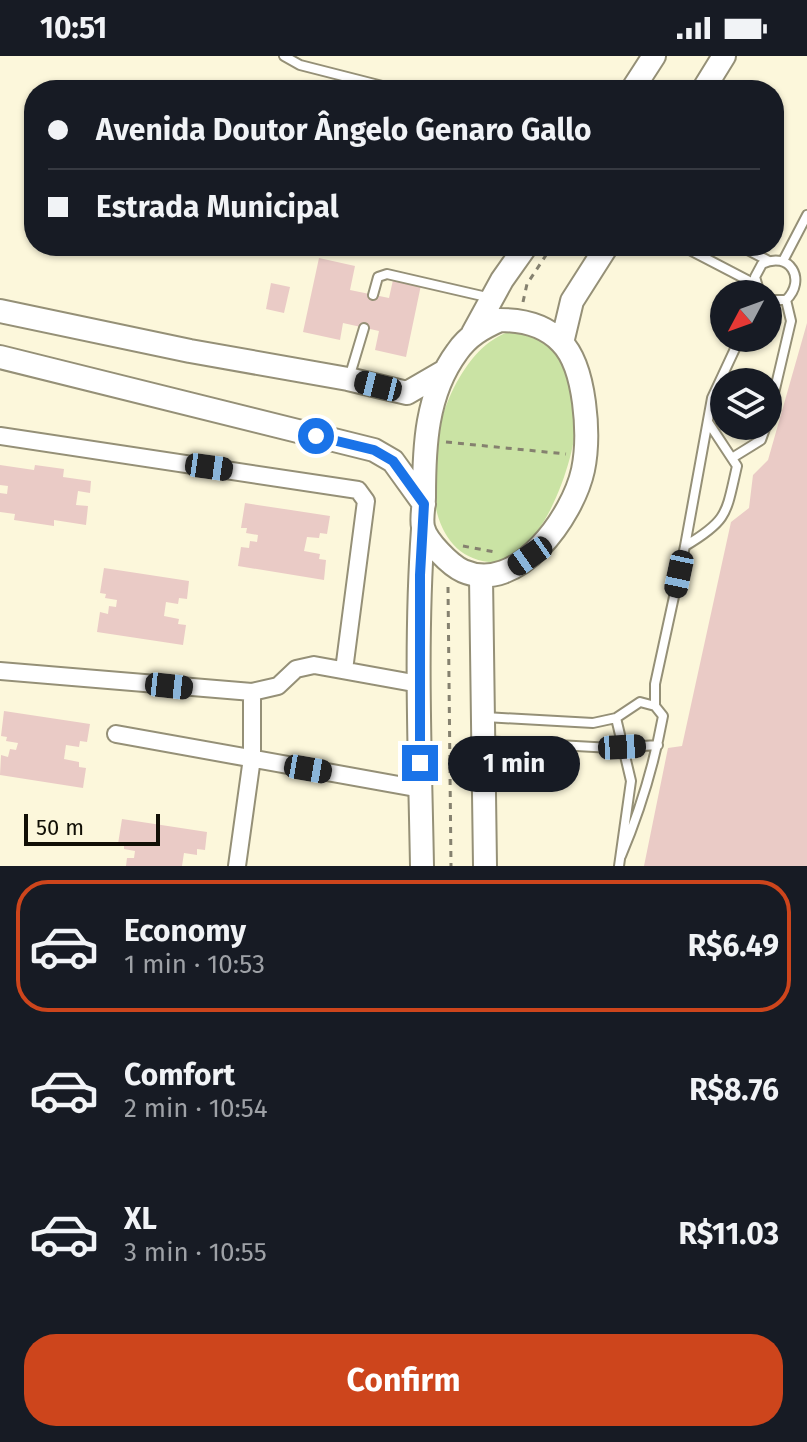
<!DOCTYPE html>
<meta charset="utf-8">
<style>
body{margin:0;font-family:"Fira Sans",sans-serif;background:#242831;color:#f1f3f6;height:100vh;display:flex;flex-direction:column;font-size:30px;white-space:nowrap}
*{box-sizing:border-box;margin:0}
p{font-size:26px;color:#9ea1a6}
.icon{flex:none;width:44px;height:44px;fill:none;stroke:currentColor;stroke-width:2;stroke-linecap:round;stroke-linejoin:round}
.map{position:relative;height:810px;overflow:hidden}
.details{display:flex;flex-direction:column;background:#171b24;flex:1}
.details>*{flex:none}
.guide{position:absolute;left:24px;top:24px;width:760px;height:176px;border-radius:32px;box-shadow:0 2px 6px #0004;display:grid;align-content:center;height:176px;padding:0 24px;background:#171b24}
.needle{width:52px;rotate:229deg}
.controls{position:absolute;left:710px;top:224px;display:grid;gap:16px}
.controls a{display:grid;place-items:center;width:72px;height:72px;border-radius:50%;background:#171b24;box-shadow:0 2px 6px #0004;font-size:40px}
.scale{position:absolute;left:24px;bottom:20px;width:136px;box-sizing:border-box;padding-left:8px;border:4px solid #110f06;border-top:0;font-size:22px;line-height:28px;white-space:nowrap;color:#110f06;-webkit-text-stroke:6px #fcf7db;paint-order:stroke}
.end{position:absolute;width:36px;height:36px;margin:-18px;border:10px solid #1a73e8;background:#fff;box-shadow:0 0 0 4px #fff}
.from{border-radius:50%}
.bubble{position:absolute;height:56px;border-radius:28px;background:#171b24;box-shadow:0 2px 6px #0004;font-size:26px;font-weight:700;line-height:56px;text-align:center}
.car{position:absolute;width:24px;height:48px;margin:-24px -12px;border-radius:10px;box-shadow:0 0 6px 2px #0007;background:linear-gradient(#222 24%,#8ab4d8 0 40%,#222 0 76%,#8ab4d8 0 86%,#222 0)}
.guide b{display:flex;align-items:center;gap:28px;height:76px;font-size:30px}
.guide b+b{border-top:2px solid #363941}
.guide i{width:20px;height:20px;background:#f1f3f6}
ul{padding:14px 0 0;list-style:none}
li{display:flex;align-items:center;gap:24px;height:132px;margin:0 16px 12px;padding:0 8px;border:4px solid transparent;border-radius:32px}
li div{flex:1}
li b{display:block;font-size:30px}
li em{font-style:normal;font-weight:700}
li.on{border-color:#cd451c}
li>.icon{width:72px;height:72px;stroke-width:1.5}
.primary-button{display:flex;gap:16px;margin-top:auto;padding:16px 24px}
.primary-button a{flex:1;height:92px;border-radius:32px;background:#cd451c;color:#fff;font-size:32px;font-weight:700;line-height:92px;text-align:center}
.status{display:flex;justify-content:space-between;align-items:center;height:56px;padding:0 40px;background:#171b24;direction:ltr}
.status svg{height:22px;fill:currentColor}
.map>svg:first-child{display:block}
.green{fill:#cae3a4}
.building{fill:#eacbc6}
.lines{fill:none;stroke-linecap:round;stroke-linejoin:round}
.lane-casing{stroke:#959077;stroke-width:12}
.street-casing{stroke:#959077;stroke-width:20}
.secondary-casing{stroke:#959077;stroke-width:26}
.path{stroke:#85816f;stroke-width:3;stroke-dasharray:6 6;stroke-linecap:butt}
.lane{stroke:#fff;stroke-width:8}
.street{stroke:#fff;stroke-width:16}
.secondary{stroke:#fff;stroke-width:22}
.route{stroke:#1a73e8;stroke-width:10}
</style>
<div class="status"><b>10:51</b><svg viewBox="0 0 49 12"><path d="M0 12V9h3v3zM5 12V6h3v6zM10 12V3h3v9zM15 12V0h3v12zM26 1h20v11H26zM47 4h2v5h-2z"/></svg></div>
<div class="map">
<svg width="807" height="810" viewBox="0 0 807 810">
<rect width="100%" height="100%" fill="#fcf7db"/>
<path class="green" d="M516,274c11,3 23,6 33,14 13,11 24,37 27,54 8,44 -33,169 -87,164 -97,-10 -56,-216 27,-232z"/>
<path class="building" d="M319,202l36,8 -5,24 39,8 4,-18 28,5 -15,72 -31,-7 4,-19 -36,-8 -3,17 -37,-8z
M271,227l19,4 -6,26 -18,-4z
M807,267v543h-163l24,-118 14,-2 49,-224 18,-14 4,-33 15,-15z
M0,409l34,5 1,-5 29,4 -1,8 28,4 -1,12 -12,-2 -2,14 12,1 -2,19 -32,-5v6l-40,-6 1,-6 -15,-2v-19l7,1 1,-8 -8,-1z
M245,447l85,13 -3,18 -7,-1 -1,5 -12,-1 -3,14 16,3 -1,5 7,1 -2,20 -86,-14 3,-19 8,1 1,-7 7,1 1,-7 -12,-2 1,-5h-6z
M104,512l85,13 -2,18 -8,-1 -1,6 -12,-2 -2,14 15,3 -1,5 8,1 -3,20 -86,-13 3,-20 8,2 1,-8 7,1 1,-7 -12,-2 1,-4 -6,-1z
M4,655l86,13 -3,18 -7,-1 -1,6 -13,-2 -2,14 15,3v5l7,1 -3,20 -83,-13 1,-20 7,2 2,-8 6,1 2,-7 -12,-2 1,-4 -6,-1z
M122,763l85,13 -2,18 -8,-1v6l-13,-2 -2,13h-56l1,-8h7l1,-7 -11,-2v-4l-6,-1z"/>
<g class="lines">
<g class="lane-casing">
<path id="lane" d="M284,0l16,9 98,25
M682,190l73,38
M740,190l29,15
M783,205l24,-46
M760,238l-5,-17 7,-13c28,-14 45,16 24,36h-18
M373,239l5,-18 9,-3 104,24
M349,322l15,-50
M768,363l23,-98 -5,-21
M732,402l29,-18 5,-14
M685,490c44,-26 41,-33 52,-80l-29,-44
M655,650v-22l30,-138 27,-148 28,-60
M485,661l108,6 23,-5 24,-16 15,4 8,10c-9,49 -23,95 -42,140
M616,662l15,63 -12,85
M484,685l128,7 46,-3"/>
</g>
<g class="street-casing">
<path id="street" d="M0,380l358,54 8,11 -22,169
M0,615l252,21 26,-6 18,-17 18,-4 105,19
M116,678l305,55
M237,810l15,-108v-66"/>
</g>
<g class="secondary-casing">
<path id="secondary" d="M632,34l22,-34
M703,34l21,-34
M0,255l190,40 158,28 59,14 38,-22
M500,264c22,0 45,5 61,22 25,25 29,94 22,128 -10,46 -65,125 -120,101 -13,-6 -37,-30 -40,-44 -2,-9 1,-21 1,-30 0,-50 2,-103 33,-145 11,-16 25,-24 43,-32z
M473,277l29,-53 24,-34
M562,287l10,-42 35,-55
M0,301l374,93 19,11 31,43
M481,521l4,289
M422,810c-2,-112 -7,-225 1,-337"/>
</g>
<path class="path" d="M523,246l4,-18 25,-38
M446,386l120,12
M463,490l32,6
M448,531l3,279"/>
<use href="#lane" class="lane"/>
<use href="#street" class="street"/>
<use href="#secondary" class="secondary"/>
</g>
<g class="lines">
<path class="route" d="M316,380l58,14 19,11 31,43 -4,71v188"/>
</g>
</svg>
<div class="controls">
<a><svg class="needle" viewBox="-14 -14 28 28"><path d="M0-13l5 13h-10z" fill="#e53935"/><path d="M0 13l5-13h-10z" fill="#9ea1a6"/></svg></a>
<a><svg class="icon" aria-label="layers" viewBox="0 0 24 24"><path d="M12 4l9 5-9 5-9-5zM3 14l9 5 9-5"/></svg></a>
</div>
<div class="scale">50 m</div>
<i class="end from" style="left:316px;top:380px"></i>
<i class="end" style="left:420px;top:707px"></i>
<div class="bubble" style="left:448px;top:680px;width:132px">1 min</div>
<i class="car" style="left:378px;top:330px;rotate:284deg"></i>
<i class="car" style="left:209px;top:411px;rotate:98deg"></i>
<i class="car" style="left:530px;top:500px;rotate:235deg"></i>
<i class="car" style="left:679px;top:518px;rotate:192deg"></i>
<i class="car" style="left:169px;top:630px;rotate:96deg"></i>
<i class="car" style="left:622px;top:691px;rotate:87deg"></i>
<i class="car" style="left:308px;top:713px;rotate:100deg"></i>
<div class="guide">
<b><i class="from"></i>Avenida Doutor Ângelo Genaro Gallo</b>
<b><i></i>Estrada Municipal</b>
</div>
</div>
<section class="details">
<ul>
<li class="on"><svg class="icon" aria-label="car" viewBox="0 0 24 24"><path d="M5 17H2v-5l4-1 3-4h7l3 4 3 1v5h-3M9 17h6M6 11h13"/><circle cx="7" cy="17" r="2"/><circle cx="17" cy="17" r="2"/></svg><div><b>Economy</b><p>1 min · 10:53</p></div><em>R$6.49</em></li>
<li><svg class="icon" aria-label="car" viewBox="0 0 24 24"><path d="M5 17H2v-5l4-1 3-4h7l3 4 3 1v5h-3M9 17h6M6 11h13"/><circle cx="7" cy="17" r="2"/><circle cx="17" cy="17" r="2"/></svg><div><b>Comfort</b><p>2 min · 10:54</p></div><em>R$8.76</em></li>
<li><svg class="icon" aria-label="car" viewBox="0 0 24 24"><path d="M5 17H2v-5l4-1 3-4h7l3 4 3 1v5h-3M9 17h6M6 11h13"/><circle cx="7" cy="17" r="2"/><circle cx="17" cy="17" r="2"/></svg><div><b>XL</b><p>3 min · 10:55</p></div><em>R$11.03</em></li>
</ul>
<div class="primary-button"><a>Confirm</a></div>
</section>
